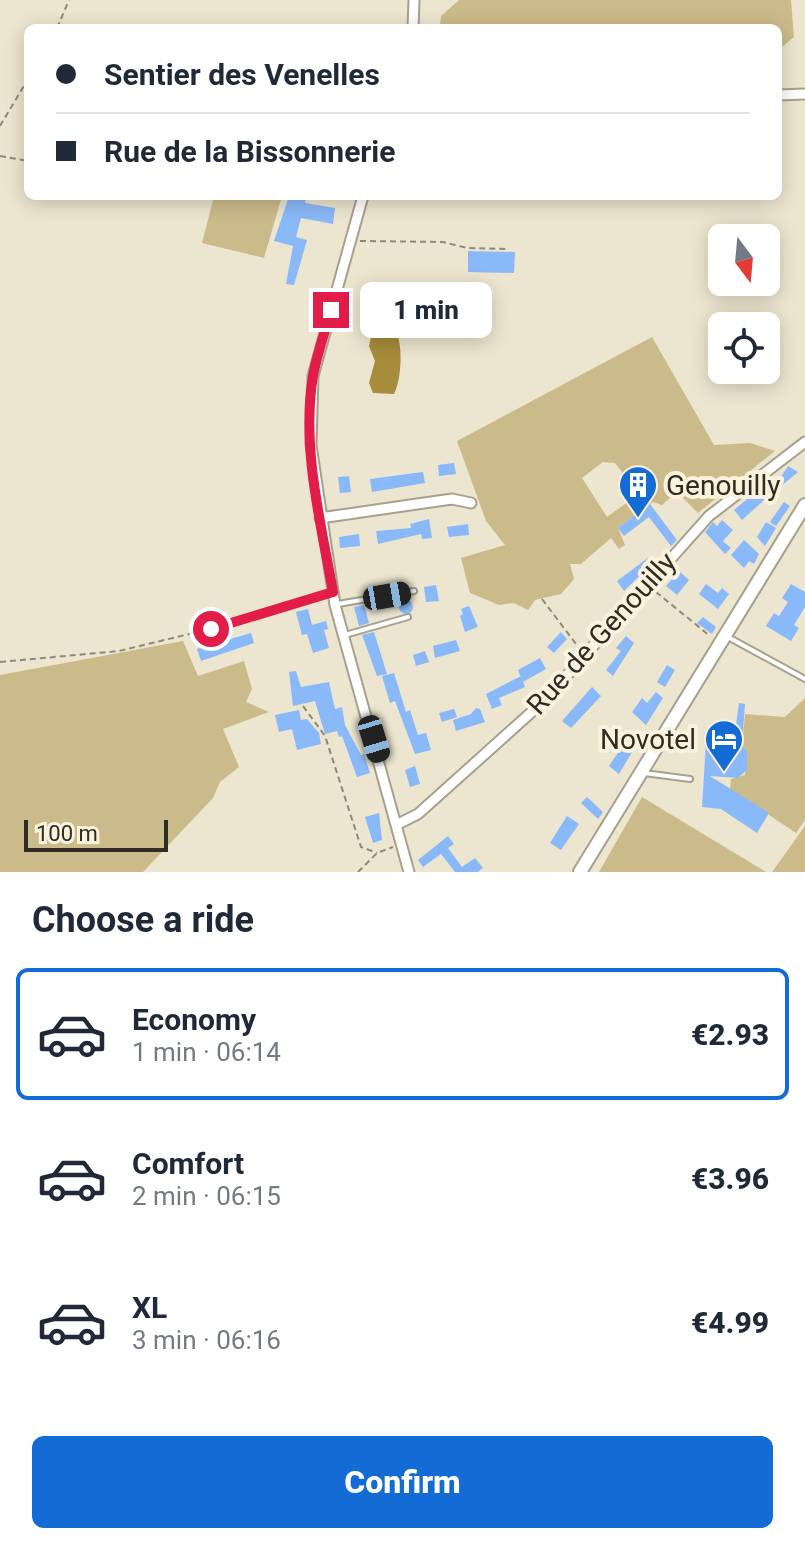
<!DOCTYPE html>
<meta charset="utf-8">
<style>
body{margin:0;font-family:Roboto,sans-serif;background:#f2f2f3;color:#1f2937;height:100vh;display:flex;flex-direction:column;font-size:30px;white-space:nowrap}
*{box-sizing:border-box;margin:0}
p{font-size:26px;color:#747a83}
.icon{flex:none;width:44px;height:44px;fill:none;stroke:currentColor;stroke-width:2;stroke-linecap:round;stroke-linejoin:round}
.map{position:relative;height:872px;overflow:hidden}
.side{display:flex;flex-direction:column;background:#fff;flex:1}
.side>*{flex:none}
.top-card{position:absolute;left:24px;top:24px;width:758px;height:176px;border-radius:12px;box-shadow:0 4px 20px #0003;display:grid;align-content:center;height:176px;padding:0 32px;background:#fff}
.needle{width:52px;rotate:164deg}
.tools{position:absolute;left:708px;top:224px;display:grid;gap:16px}
.tools a{display:grid;place-items:center;width:72px;height:72px;border-radius:12px;background:#fff;box-shadow:0 4px 20px #0003;font-size:40px}
.scale{position:absolute;left:24px;bottom:20px;width:144px;box-sizing:border-box;padding-left:8px;border:4px solid #2e2c23;border-top:0;font-size:22px;line-height:28px;white-space:nowrap;color:#2e2c23;-webkit-text-stroke:6px #faf2dc;paint-order:stroke}
.end{position:absolute;width:36px;height:36px;margin:-18px;border:10px solid #e11d48;background:#fff;box-shadow:0 0 0 4px #fff}
.from{border-radius:50%}
.bubble{position:absolute;height:56px;border-radius:12px;background:#fff;box-shadow:0 4px 20px #0003;font-size:26px;font-weight:800;line-height:56px;text-align:center}
.car{position:absolute;width:24px;height:48px;margin:-24px -12px;border-radius:10px;box-shadow:0 0 6px 2px #0007;background:linear-gradient(#222 24%,#8ab4d8 0 40%,#222 0 76%,#8ab4d8 0 86%,#222 0)}
.top-card b{display:flex;align-items:center;gap:28px;height:76px;font-size:30px}
.top-card b+b{border-top:2px solid #e0e1e3}
.top-card i{width:20px;height:20px;background:#1f2937}
ul{padding:0;list-style:none}
li{display:flex;align-items:center;gap:24px;height:132px;margin:0 16px 12px;padding:0 16px;border:4px solid transparent;border-radius:12px}
li div{flex:1}
li b{display:block;font-size:30px}
li em{font-style:normal;font-weight:800}
li.on{border-color:#136cd6}
li>.icon{width:72px;height:72px;stroke-width:1.5}
h2{padding:0 32px;font-size:36px;line-height:96px}
.primary-button{display:flex;gap:16px;margin-top:auto;padding:16px 32px}
.primary-button a{flex:1;height:92px;border-radius:12px;background:#136cd6;color:#fff;font-size:32px;font-weight:800;line-height:92px;text-align:center}
.map>svg:first-child{display:block}
.green{fill:#ccbb8a;fill-rule:evenodd}
.water{fill:#a78c3b}
.building{fill:#8ab9f9}
.lines{fill:none;stroke-linecap:round;stroke-linejoin:round}
.service-casing{stroke:#a7a08c;stroke-width:8}
.minor-casing{stroke:#a7a08c;stroke-width:13}
.secondary-casing{stroke:#a7a08c;stroke-width:16}
.path{stroke:#8d8979;stroke-width:2;stroke-dasharray:6 4;stroke-linecap:butt}
.service{stroke:#fff;stroke-width:4}
.minor{stroke:#fff;stroke-width:9}
.secondary{stroke:#fff;stroke-width:12}
.route{stroke:#e11d48;stroke-width:10}
.labels{text-anchor:middle;stroke-width:8;stroke-linejoin:round;paint-order:stroke}
.poi-label{font-size:28px;fill:#2e2c23;stroke:#faf2dc;text-anchor:start}
.street-label{font-size:28px;fill:#2e2c23;stroke:#faf2dc}
</style>
<div class="map">
<svg width="805" height="872" viewBox="0 0 805 872">
<rect width="100%" height="100%" fill="#ece5cf"/>
<path class="green" d="M459,0h332l3,37 -16,13v-22h-338l1,-12z
M214,196h68l-18,62 -62,-15z
M652,337l62,108 36,-2 25,8 -77,62 -21,-21 -15,13 -9,-3 -35,26 7,17 -6,4 -8,-11 -30,26h-11l4,15 -13,15 -26,6 -7,10 -14,-7 -15,2 -29,-12 -9,-35 44,-13 -19,-24 -29,-80zM603,462l12,1 24,31 -32,23 -25,-39z
M183,641l15,35 46,-15 8,28 -6,13 23,10 -46,17 16,38 -19,15 -7,16 -70,74h-143v-197z
M805,698v122l-9,13 -66,-44 1,-10 14,-4 2,-24 -5,-6 3,-31 40,3z
M642,797l124,75h-167z
M805,826v46h-33z"/>
<path class="water" d="M385,325l8,1c11,13 9,53 1,68l-21,-1 -4,-10 6,-22 -6,-15 4,-18z"/>
<path class="building" d="M289,196h18l-2,7 30,5 -2,16 -32,-6 -5,19 11,3 -13,45 -8,-1 7,-38 -19,-5z
M468,251l47,1 -1,21 -46,-1z
M454,463l2,11 -17,2 -1,-11z
M788,466l10,6 -24,20 -2,-1z
M423,472l2,11 -53,9 -2,-13z
M349,476l2,16 -11,1 -2,-16z
M763,486l8,8 -29,26 -8,-10z
M784,502l6,4 -14,20 -6,-4z
M650,504l27,36 -6,6 -22,-29 -25,19 -6,-8z
M429,519l3,19 -10,1 -1,-5 -43,10 -2,-13 35,-3 -1,-4z
M722,520l11,10 -10,11 8,7 -6,6 -20,-22 8,-10 4,4z
M766,522l10,6 -11,18 -8,-9z
M468,524l1,11 -20,2 -2,-10z
M359,534l1,12 -20,2 -1,-11z
M744,540l15,14 -5,10 -5,-3 -5,7 -13,-13z
M649,557l4,6 -29,28 -7,-10z
M679,571l10,9 -12,15 -11,-9z
M706,584l12,9 4,-5 7,6 -11,15 -19,-15z
M791,584l14,8v15l-11,18 5,3 -8,13 -25,-15 8,-13 5,3 9,-14 -6,-4z
M436,585l3,16 -13,1 -2,-15z
M399 607a7 7 0 1 1 14 0a7 7 0 1 1-14 0Z
M364,605l5,18 -10,3 -5,-19z
M469,606l9,21 -13,5 -5,-16 3,-2 -2,-5z
M308,609l4,16 14,-4 2,8 -4,1 5,18 -16,5 -6,-19 -5,1 -6,-23z
M703,617l13,10 -4,7 -15,-11z
M374,632l13,42 -10,2 -15,-41z
M561,632l6,7 -13,14 -7,-6z
M251,633l3,10 -53,18 -4,-12 5,-2z
M626,636l8,7 -21,33 -7,-6 15,-19 -5,-3z
M456,640l4,11 -25,7 -2,-12z
M425,651l4,11 -13,4 -3,-11z
M540,658l6,11 -23,13 -5,-12z
M667,665l8,5 -10,17 -8,-5z
M296,671l5,16 28,-5 6,27 7,-2 3,18 16,30 3,-1 6,19 -13,4 -15,-41 -3,1 -2,-6 -12,3 -10,-33 -22,5 -4,-34z
M394,673l12,39 4,-2 8,25 8,-2 5,17 -16,4 -20,-53 -5,2 -8,-27z
M521,676l4,11 -26,11 3,7 -10,4 -6,-15z
M592,687l9,9 -30,32 -9,-7z
M656,692l7,6 -17,27 -14,-13 10,-14 5,5z
M739,703l6,1 -3,41 5,6v19l-9,8 -28,-2 59,37 -12,20 -36,-24 -19,-2 4,-65 18,-2 2,-16 10,1z
M476,708l4,1 5,13 -29,9 -3,-11 18,-6z
M454,709l3,8 -15,5 -3,-9z
M299,710l2,10 6,-1 12,14 2,11 -24,6 -5,-21 -13,3 -4,-17z
M632,732l9,5 -22,37 -10,-8z
M415,766l5,18 -10,3 -5,-17z
M587,797l16,15 -5,7 -17,-16z
M379,813l3,27 -9,3 -8,-26z
M567,816l12,8 -18,26 -11,-7z
M448,836l6,8 -6,4 14,19 13,-9 8,10 -5,4h-23l-14,-18 -18,13 -5,-7z"/>
<g class="lines">
<g class="service-casing">
<path id="service" d="M338,604l76,-13
M211,629l120,-36
M345,635l63,-18
M728,637l77,42
M644,773l46,6"/>
</g>
<g class="minor-casing">
<path id="minor" d="M413,28l1,-28
M778,95l27,-1
M363,196l-50,180 -2,69 24,160 74,267
M320,518l132,-19 19,4
M398,824l20,-10 127,-114 164,-184 96,-74"/>
</g>
<g class="secondary-casing">
<path id="secondary" d="M580,872l225,-367"/>
</g>
<path class="path" d="M57,28l12,-28
M0,126l28,-47
M0,156l28,5
M360,241l83,1 24,6 42,1
M656,592l54,44
M542,599l37,49
M0,662l119,-11 87,-21
M303,706l22,30 36,111 16,6
M358,872l19,-19 16,-6"/>
<use href="#service" class="service"/>
<use href="#minor" class="minor"/>
<use href="#secondary" class="secondary"/>
</g>
<g class="lines">
<path class="route" d="M211,629l122,-37c-12,-68 -32,-146 -20,-216 4,-22 12,-44 18,-66"/>
</g>
<defs>
<g id="building-pin" transform="scale(2)"><path d="M0 17L-7.5 6A9.5 9.5 0 1 1 7.5 6Z" fill="#136cd6" stroke="#faf2dc"/><path d="M-4-6H4V6H1V3H-1V6H-4ZM-2.5-4.3h1.7v1.8h-1.7ZM.8-4.3h1.7v1.8H.8ZM-2.5-1h1.7V.8h-1.7ZM.8-1h1.7V.8H.8Z" fill="#fff"/></g>
<g id="hotel-pin" transform="scale(2)"><path d="M0 17L-7.5 6A9.5 9.5 0 1 1 7.5 6Z" fill="#136cd6" stroke="#faf2dc"/><path d="M-6-4.5h1.5V1H6V5H4.5V3h-9V5H-6ZM-4 0a1.8 1.8 0 1 1 3.6 0ZM.5 0V-2.5h3Q6-2.5 6 0Z" fill="#fff"/></g>
</defs>
<g fill-rule="evenodd">
<use href="#building-pin" x="638" y="485"/>
<use href="#hotel-pin" x="724" y="739"/>
</g>
<g class="labels">
<g class="poi-label">
<text x="666" y="495">Genouilly</text>
<text x="696" y="749" text-anchor="end">Novotel</text>
</g>
<g class="street-label">
<text transform="translate(601 633) rotate(-48)" y="10">Rue de Genouilly</text>
</g>
</g>
</svg>
<div class="tools">
<a><svg class="needle" viewBox="-14 -14 28 28"><path d="M0-13l5 13h-10z" fill="#e53935"/><path d="M0 13l5-13h-10z" fill="#747a83"/></svg></a>
<a><svg class="icon" aria-label="locate" viewBox="0 0 24 24"><circle cx="12" cy="12" r="6"/><path d="M12 2v4M12 18v4M2 12h4M18 12h4"/></svg></a>
</div>
<div class="scale">100 m</div>
<i class="end from" style="left:211px;top:629px"></i>
<i class="end" style="left:331px;top:310px"></i>
<div class="bubble" style="left:360px;top:282px;width:132px">1 min</div>
<i class="car" style="left:387px;top:596px;rotate:80deg"></i>
<i class="car" style="left:374px;top:739px;rotate:163deg"></i>
<div class="top-card">
<b><i class="from"></i>Sentier des Venelles</b>
<b><i></i>Rue de la Bissonnerie</b>
</div>
</div>
<section class="side">
<h2>Choose a ride</h2>
<ul>
<li class="on"><svg class="icon" aria-label="car" viewBox="0 0 24 24"><path d="M5 17H2v-5l4-1 3-4h7l3 4 3 1v5h-3M9 17h6M6 11h13"/><circle cx="7" cy="17" r="2"/><circle cx="17" cy="17" r="2"/></svg><div><b>Economy</b><p>1 min · 06:14</p></div><em>€2.93</em></li>
<li><svg class="icon" aria-label="car" viewBox="0 0 24 24"><path d="M5 17H2v-5l4-1 3-4h7l3 4 3 1v5h-3M9 17h6M6 11h13"/><circle cx="7" cy="17" r="2"/><circle cx="17" cy="17" r="2"/></svg><div><b>Comfort</b><p>2 min · 06:15</p></div><em>€3.96</em></li>
<li><svg class="icon" aria-label="car" viewBox="0 0 24 24"><path d="M5 17H2v-5l4-1 3-4h7l3 4 3 1v5h-3M9 17h6M6 11h13"/><circle cx="7" cy="17" r="2"/><circle cx="17" cy="17" r="2"/></svg><div><b>XL</b><p>3 min · 06:16</p></div><em>€4.99</em></li>
</ul>
<div class="primary-button"><a>Confirm</a></div>
</section>
